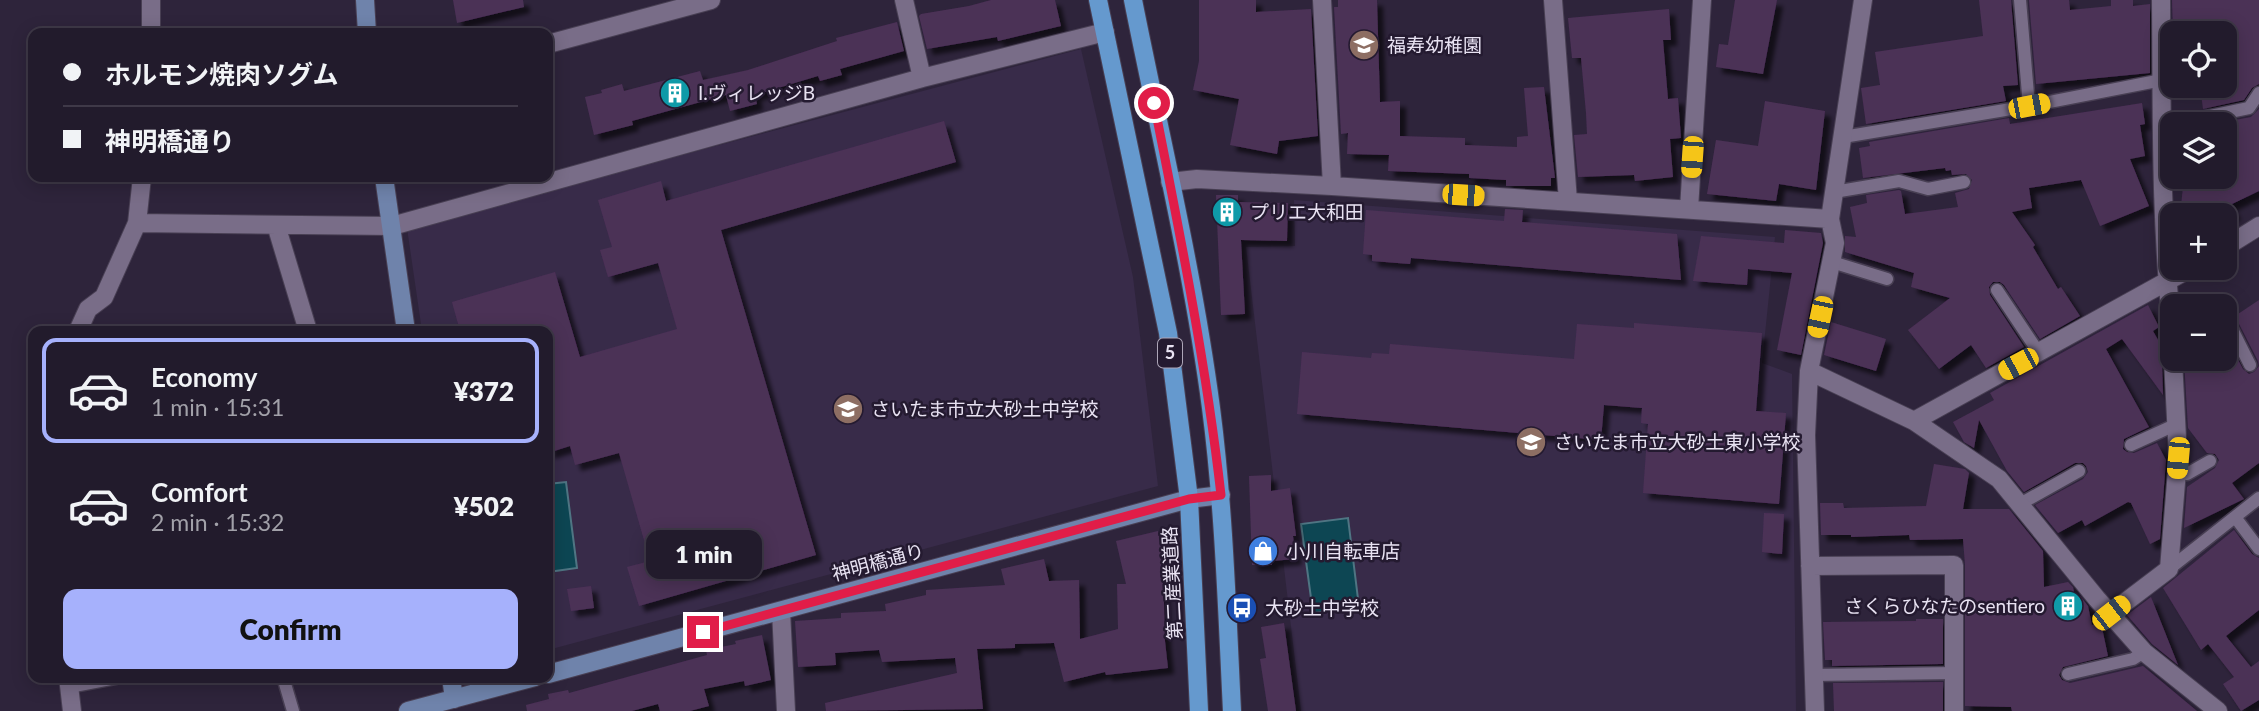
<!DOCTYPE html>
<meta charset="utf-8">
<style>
body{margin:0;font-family:Lato,"Noto Sans JP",sans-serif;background:#2e2838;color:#f1f3f6;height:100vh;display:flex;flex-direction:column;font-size:26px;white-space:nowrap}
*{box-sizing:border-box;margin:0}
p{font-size:23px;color:#a2a1a9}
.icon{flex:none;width:38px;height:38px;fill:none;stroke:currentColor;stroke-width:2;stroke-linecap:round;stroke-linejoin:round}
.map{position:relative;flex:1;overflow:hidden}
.details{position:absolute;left:28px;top:326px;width:525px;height:357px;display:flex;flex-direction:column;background:#221b2c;border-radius:14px;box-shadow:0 4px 18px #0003,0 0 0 2px #3f3948}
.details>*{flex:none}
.guide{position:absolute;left:28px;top:28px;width:525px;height:154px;border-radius:14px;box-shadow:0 4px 18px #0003,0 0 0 2px #3f3948;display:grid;align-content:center;height:154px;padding:0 35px;background:#221b2c}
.fabs{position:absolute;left:2160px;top:21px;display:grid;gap:14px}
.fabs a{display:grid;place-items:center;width:77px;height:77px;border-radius:14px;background:#221b2c;box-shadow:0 4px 18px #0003,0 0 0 2px #3f3948;font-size:35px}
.end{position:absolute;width:32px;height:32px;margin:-16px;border:9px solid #e11d48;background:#fff;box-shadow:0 0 0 4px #fff}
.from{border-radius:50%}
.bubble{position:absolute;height:49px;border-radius:14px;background:#221b2c;box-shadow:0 4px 18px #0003,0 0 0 2px #3f3948;font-size:23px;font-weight:800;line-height:49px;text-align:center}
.car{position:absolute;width:21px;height:42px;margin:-21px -10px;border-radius:9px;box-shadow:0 0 5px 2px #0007;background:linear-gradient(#f5c518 24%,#345 0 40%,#f5c518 0 76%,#345 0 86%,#f5c518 0)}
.guide b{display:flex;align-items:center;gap:24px;height:66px;font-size:26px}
.guide b+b{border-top:2px solid #3f3948}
.guide i{width:18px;height:18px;background:#f1f3f6}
ul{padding:12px 0 0;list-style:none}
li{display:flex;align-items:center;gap:21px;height:105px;margin:0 14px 10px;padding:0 21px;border:4px solid transparent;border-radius:14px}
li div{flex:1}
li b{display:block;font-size:26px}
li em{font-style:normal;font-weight:800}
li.current{border-color:#a6b1fc}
li>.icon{width:63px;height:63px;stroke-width:1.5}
.action{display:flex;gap:14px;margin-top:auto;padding:14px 35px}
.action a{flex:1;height:80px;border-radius:14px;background:#a6b1fc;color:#111;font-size:28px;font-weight:800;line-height:80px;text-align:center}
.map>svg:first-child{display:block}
.built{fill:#382b49}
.water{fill:#0d4653;stroke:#4f7583;stroke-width:2}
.building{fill:#4c3057;filter:url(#shadow)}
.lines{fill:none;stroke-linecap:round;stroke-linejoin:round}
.lane-casing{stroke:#483f53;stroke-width:15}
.street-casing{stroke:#483f53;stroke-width:20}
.secondary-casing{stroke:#483f53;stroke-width:20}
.primary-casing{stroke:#483f53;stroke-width:20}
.lane{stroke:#796d88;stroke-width:12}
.street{stroke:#796d88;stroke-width:18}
.secondary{stroke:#6f83ab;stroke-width:18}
.primary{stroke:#6599ce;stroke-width:18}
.route{stroke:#e11d48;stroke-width:9}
.labels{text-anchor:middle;stroke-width:5;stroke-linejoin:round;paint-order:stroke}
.shield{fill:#241a30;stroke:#ada6b8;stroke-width:2}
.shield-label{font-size:18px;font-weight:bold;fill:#e8e2f2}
.poi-label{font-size:19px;fill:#e8e2f2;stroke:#241a30;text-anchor:start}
.street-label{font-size:19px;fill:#e8e2f2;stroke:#241a30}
</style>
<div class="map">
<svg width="2259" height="711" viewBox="0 0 2259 711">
<defs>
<filter id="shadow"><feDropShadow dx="6" dy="6" stdDeviation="2" flood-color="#0009"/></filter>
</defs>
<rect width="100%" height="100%" fill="#2e243b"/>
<path class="built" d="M1081,49l52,228 25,209 -610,164v-319h-126l-15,-103z
M1294,200l481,37 -13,126 30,11 4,337h-495l-55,-464 49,-1z"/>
<path class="water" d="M566,482l11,86 -29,4v-88z
M1348,518l11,89 -46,6 -12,-89z"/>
<path class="building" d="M453,0h70l1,7 -67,16z
M991,0h64l6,26 -63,15 -1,-4 -70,12 -8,-33 2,-2 48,-8z
M1199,0h57v12l55,-3 7,127 -39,5 -2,13 -47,-9 9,-46 -46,-9 6,-29z
M1338,0h39l3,102 20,-1v35l65,2v7l52,2v-10l11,-1 -4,-48 20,-1 11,91h-4v8h-45v-6l-37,-2v-4l-81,-3 1,-16 -42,-1 1,-21 -7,1 -7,-127h4z
M1735,0h42l-14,74 -47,-7 3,-23 9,1z
M1979,0h32l7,85 -15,1 3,15 -140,23 -5,-36 19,-3 -5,-33 108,-16z
M2029,0h40l1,10 41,-4v-6h22v6l17,-2v69l-114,11z
M2172,0h87v84l-7,4 -8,12 -41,9 -3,-23h24v-53h-51z
M1669,9l2,31h-8l5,59 10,-1 3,40 -11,1 3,38 -38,4 -1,-6 -56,2 -4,-42 13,-1 -1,-21 -5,-55h-9l-4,-40z
M897,22l7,29 -64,18 2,6 -22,6 -2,-5 -63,19 2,9 -27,7 -4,-16 -94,26 1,4 -39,10 -9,-38 17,-4 -1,-3 21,-6 2,7 76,-20 3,9 45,-10 89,-29 -1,-3z
M1765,101l60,10 -9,79 -37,-6 -3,17 -69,-7 9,-54 42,6z
M2142,103l3,21 -5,1 5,31 -15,3 19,47 -49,20 -19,-46 -52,8 3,20 -20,4 23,33 -2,2 25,42 3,-2 19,29 -40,23 -36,-54 -4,-3h-7l-4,5 1,8 34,52 -38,21 -15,-23 -32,24 -31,-39 42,-32 -39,-11 3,-14 -69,-21v-16l11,1 -6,-30 17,-4 -1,-8 33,-5 2,1 4,23 53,-7 -3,-14 14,-4 3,-9 -6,-6 -14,1 -1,-5 -5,1 -1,-3 -82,10 -4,-30 11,-2 -1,-4 140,-24 1,6z
M2259,109v82l-29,14 5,10h-55l3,-28 23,-10h18v-53h-10l37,-7z
M944,121l12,41 -235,68 95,325 -177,51 -12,-39 23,-6 -31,-108 -44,12 -5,-19 -22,7v-122h-88l-8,-29 103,-30 25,85 97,-28 -19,-66 -50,14 -8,-27 12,-3 -14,-47 63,-19 5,20z
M1216,195h22v7l50,1 -1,38 -46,-1 4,74 -24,1z
M1505,209l18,1 -1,12 155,12 4,46 -270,-22 -1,6 -38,-3v-6l-9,-1 3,-44 138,11z
M1785,230l36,3 2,10 -22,112 -24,-5 15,-77 -44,-4 -1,16 -54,-4 8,-45 83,7z
M2259,300v163l-27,20 12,16 -60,29 3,-41 28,-19 4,-8 -4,-6 -8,-1 -19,-25 -4,-69h40v-26l19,36 6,5 5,-2 5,-6 -1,-5 -23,-45z
M2148,305l11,22 -6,4 12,21 -3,8 1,35 -41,-56 -16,10 43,78 -25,12 -1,10 4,3 7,1 23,-10 9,17 -6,79 -10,5 -19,-41 -3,-1 -43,24 -3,-6 -24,13 -23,-28 48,-26 5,-7 -2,-6 -3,-3h-8l-51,29 -17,-21 -28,-51 -5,28 -10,-6 -11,-20 41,-22 -4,-7z
M1831,322l55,17 -10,32 -52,-16z
M1634,323l128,10 -6,78 30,2 -7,91 -136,-11 5,-69 -7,-1 1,-15 -38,-3 -3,35 -304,-26 5,-62 69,6 1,-5 17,1 1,-10 184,15 3,-35 57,4z
M1934,464l31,5 4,4 -6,36h46l34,42 1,36 24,-5 5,5 2,10 5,-1 8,10 4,19 9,-2 7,33 -45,11 -4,8 3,5 8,3 73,-17 54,45h-185l-1,-4 -46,-1v-141l-2,-26 -53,1 -1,-5 -58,2v-2h-30l-1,-32h23l1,5 82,-2z
M1271,475v16l19,-3 6,48h-3l3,23 -24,2v4h-20l-3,-89z
M1764,513l20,1 -2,40 -20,-2z
M2234,530l18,24 7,4v52l-33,26 25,31 8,-6v39l-18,11 -18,-27 11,-7 -26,-33 -7,6 -38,-62z
M1158,531l7,30 -2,1 2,79 3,27 -62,7 -1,-3 -41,10 -10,-39 -39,1v4l-38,1 6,60 -157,2 -1,-8 132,-30 -2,-15 -73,4 -3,-12 -44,3 1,12 -38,2 -3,-46 46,-3v-5l45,-2 -1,-7 41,-9v-5l79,-5 -4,-16 43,-10 5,22 30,-1 1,59 38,-10 -1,-45h9l-10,-43z
M591,586l3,22 -23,3 -4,-22z
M2151,597l27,68 -26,-21 -25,-29z
M1916,619h27v45l-111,2v-6h-7l-2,-38 93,-1z
M1284,623l12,88h-28l-8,-52 6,-1 -5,-31z
M762,635l9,45 -26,6 -1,-5 -40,8 5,17 -19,5h-30l-2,-7 -26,7h-105l-1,-6 23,-6 -1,-5 20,-4 1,3 138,-38 -1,-5 30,-6 -1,-3z
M1943,682v29h-109l-1,-28z"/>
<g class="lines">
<g class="lane-casing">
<path id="lane" d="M2020,0l9,106
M2162,126l87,-18 10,-15
M1843,137l186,-31 133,-26
M1834,192l65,-11 29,8 36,-7
M1832,262l55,17
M1997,290l42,63
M2224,313l26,52
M2131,445l44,-20
M2177,473l10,1 23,-13
M2020,504l59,-33
M2235,517l24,32
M2169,569l90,-71
M2068,674l65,-15 11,-7
M1813,675l142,-2
M283,677l10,34
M69,687l52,-10"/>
</g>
<g class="street-casing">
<path id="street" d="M904,0l18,78
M1322,0l10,186
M1553,0l15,201
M2161,0c1,109 -1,219 11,328
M151,33v-33
M548,44l163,-44
M1170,182l27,-3 135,7 498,33
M1689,209l13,-209
M137,223l255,3 530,-148 183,-46
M276,225l32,106
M2224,248l35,-22
M78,331l10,-22 16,-12 33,-74 5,-46
M1809,371l105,50 85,58 98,120 47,53 74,59
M1914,421l277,-153
M1810,566l144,-1v146
M781,611l5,100
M2111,613l58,-44 9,-111 -5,-99
M68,677l4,34
M1815,711l-9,-276 3,-64 26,-128 -5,-24 33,-219"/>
</g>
<g class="secondary-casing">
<path id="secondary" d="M365,0l2,33
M384,177l22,154
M548,674l641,-175 32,-4
M451,677l3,22
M408,711l127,-34"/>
</g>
<g class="primary-casing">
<path id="primary" d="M1098,0l70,333 21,166 10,212
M1133,0c27,136 60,271 78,408 13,100 16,202 21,303"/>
</g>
<use href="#lane" class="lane"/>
<use href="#street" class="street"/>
<use href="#secondary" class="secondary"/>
<use href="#primary" class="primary"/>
</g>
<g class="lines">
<path class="route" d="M703,632l486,-133 32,-4c-15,-132 -41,-261 -67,-392"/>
</g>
<defs>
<g id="school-disc" transform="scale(1.575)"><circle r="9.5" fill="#8d6e63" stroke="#241a30"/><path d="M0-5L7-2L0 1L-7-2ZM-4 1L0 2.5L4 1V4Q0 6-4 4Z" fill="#fff"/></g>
<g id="building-disc" transform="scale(1.575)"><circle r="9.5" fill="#0f9aa8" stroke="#241a30"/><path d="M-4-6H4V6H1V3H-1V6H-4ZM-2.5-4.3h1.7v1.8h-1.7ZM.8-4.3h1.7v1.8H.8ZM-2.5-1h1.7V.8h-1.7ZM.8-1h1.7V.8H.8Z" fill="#fff"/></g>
<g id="shop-disc" transform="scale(1.575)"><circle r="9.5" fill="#3f7fe0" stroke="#241a30"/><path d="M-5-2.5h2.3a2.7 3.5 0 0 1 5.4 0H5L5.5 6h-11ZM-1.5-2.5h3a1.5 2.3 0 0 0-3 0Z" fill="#fff"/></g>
<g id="bus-disc" transform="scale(1.575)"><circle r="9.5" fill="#1a4fb4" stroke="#241a30"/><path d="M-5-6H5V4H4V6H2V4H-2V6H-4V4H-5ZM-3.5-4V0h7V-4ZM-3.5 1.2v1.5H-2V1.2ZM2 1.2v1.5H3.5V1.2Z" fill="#fff"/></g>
</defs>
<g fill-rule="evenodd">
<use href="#school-disc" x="1364" y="45"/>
<use href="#building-disc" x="675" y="93"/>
<use href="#building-disc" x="1227" y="212"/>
<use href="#school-disc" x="848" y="409"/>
<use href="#school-disc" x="1531" y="442"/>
<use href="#shop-disc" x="1263" y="551"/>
<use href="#building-disc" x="2068" y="606"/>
<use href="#bus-disc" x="1242" y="608"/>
</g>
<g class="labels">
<rect class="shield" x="1158" y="338.5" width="24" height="29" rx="5"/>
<g class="shield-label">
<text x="1170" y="359">5</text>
</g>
<g class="poi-label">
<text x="1387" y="52">福寿幼稚園</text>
<text x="698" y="100">I.ヴィレッジB</text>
<text x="1250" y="219">プリエ大和田</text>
<text x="871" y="416">さいたま市立大砂土中学校</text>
<text x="1554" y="449">さいたま市立大砂土東小学校</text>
<text x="1286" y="558">小川自転車店</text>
<text x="2045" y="613" text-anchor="end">さくらひなたのsentiero</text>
<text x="1265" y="615">大砂土中学校</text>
</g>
<g class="street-label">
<text transform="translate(878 562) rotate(-15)" y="7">神明橋通り</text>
<text transform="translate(1172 583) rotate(-93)" y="7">第二産業道路</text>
</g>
</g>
</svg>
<div class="fabs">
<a><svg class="icon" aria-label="locate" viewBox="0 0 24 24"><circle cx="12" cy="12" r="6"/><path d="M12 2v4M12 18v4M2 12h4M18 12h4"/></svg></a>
<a><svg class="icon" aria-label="layers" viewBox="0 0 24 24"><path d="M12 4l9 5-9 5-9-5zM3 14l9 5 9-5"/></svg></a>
<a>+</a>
<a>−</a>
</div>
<i class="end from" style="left:1154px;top:103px"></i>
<i class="end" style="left:703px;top:632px"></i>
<div class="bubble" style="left:646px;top:530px;width:116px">1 min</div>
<i class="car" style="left:2029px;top:106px;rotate:79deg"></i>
<i class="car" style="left:1692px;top:157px;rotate:184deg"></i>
<i class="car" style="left:1463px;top:195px;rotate:94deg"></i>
<i class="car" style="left:1820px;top:317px;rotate:192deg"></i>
<i class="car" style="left:2018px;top:364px;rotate:242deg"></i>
<i class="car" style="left:2178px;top:458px;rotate:185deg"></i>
<i class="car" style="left:2111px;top:613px;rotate:52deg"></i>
<div class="guide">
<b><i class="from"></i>ホルモン焼肉ソグム</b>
<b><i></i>神明橋通り</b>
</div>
<section class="details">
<ul>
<li class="current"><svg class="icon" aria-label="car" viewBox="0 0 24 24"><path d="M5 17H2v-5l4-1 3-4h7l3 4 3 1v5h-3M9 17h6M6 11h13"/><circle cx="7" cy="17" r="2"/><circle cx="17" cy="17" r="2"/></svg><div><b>Economy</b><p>1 min · 15:31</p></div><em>¥372</em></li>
<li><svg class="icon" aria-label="car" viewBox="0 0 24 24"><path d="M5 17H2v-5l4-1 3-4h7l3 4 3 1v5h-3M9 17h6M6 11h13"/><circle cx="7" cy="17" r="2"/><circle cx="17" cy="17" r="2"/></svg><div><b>Comfort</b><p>2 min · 15:32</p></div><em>¥502</em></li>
</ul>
<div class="action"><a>Confirm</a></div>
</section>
</div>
